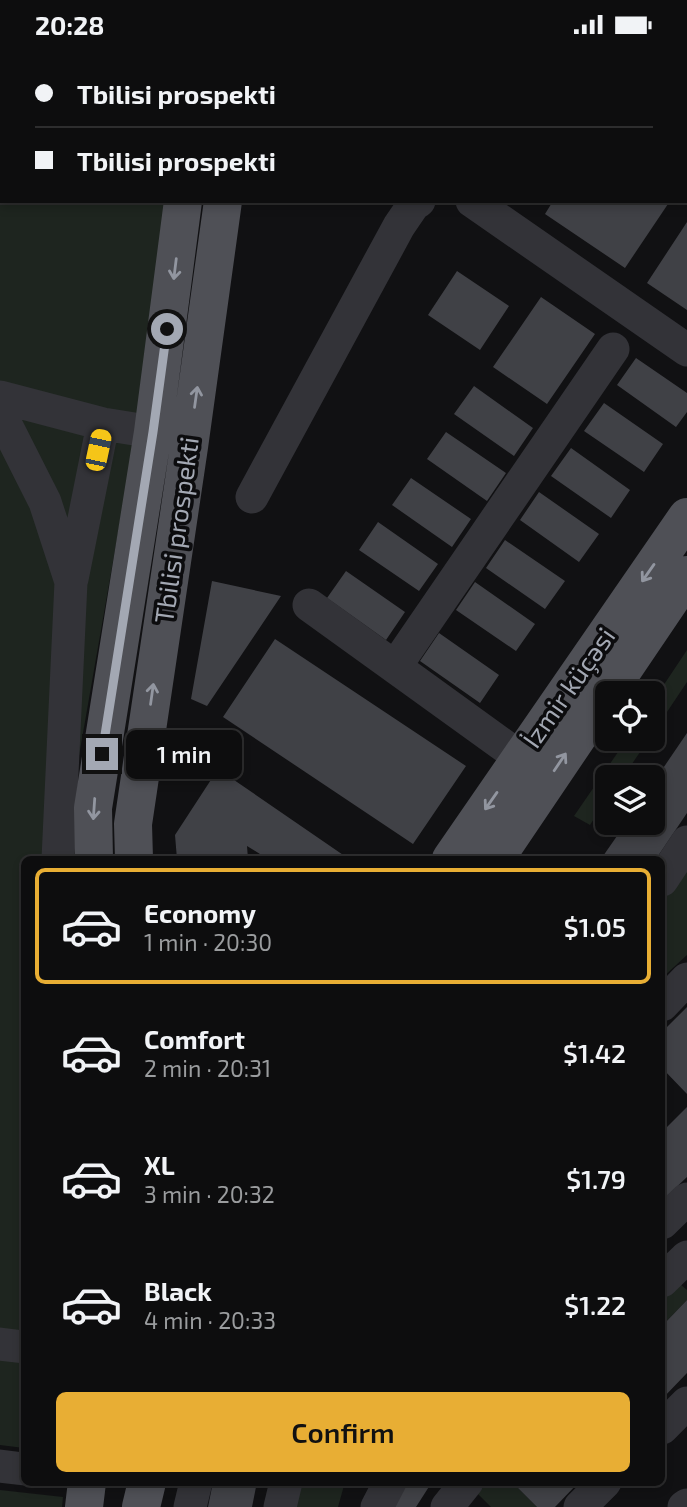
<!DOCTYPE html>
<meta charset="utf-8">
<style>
body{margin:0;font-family:"Exo 2",sans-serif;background:#1b1b1c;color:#f1f3f6;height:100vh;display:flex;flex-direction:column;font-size:26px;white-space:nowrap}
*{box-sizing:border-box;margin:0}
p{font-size:23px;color:#9a9c9e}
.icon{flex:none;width:38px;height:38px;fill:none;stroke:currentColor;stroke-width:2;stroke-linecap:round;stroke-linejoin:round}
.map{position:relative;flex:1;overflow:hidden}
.details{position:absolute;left:21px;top:807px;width:644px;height:630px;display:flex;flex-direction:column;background:#0d0d0e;border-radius:10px;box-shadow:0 4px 10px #0003,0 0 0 2px #2d2d2e}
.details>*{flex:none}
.banner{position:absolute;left:0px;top:0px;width:688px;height:154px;box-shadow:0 4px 10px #0003,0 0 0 2px #2d2d2e;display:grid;align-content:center;height:154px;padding:0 35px;background:#0d0d0e}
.buttons{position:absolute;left:595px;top:632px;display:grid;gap:14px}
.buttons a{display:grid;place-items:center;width:70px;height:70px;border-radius:10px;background:#0d0d0e;box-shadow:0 4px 10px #0003,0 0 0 2px #2d2d2e;font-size:35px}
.end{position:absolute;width:32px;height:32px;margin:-16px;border:9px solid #a3a8b3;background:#111;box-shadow:0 0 0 4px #111}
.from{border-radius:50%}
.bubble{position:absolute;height:49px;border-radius:10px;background:#0d0d0e;box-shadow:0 4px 10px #0003,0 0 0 2px #2d2d2e;font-size:23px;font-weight:600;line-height:49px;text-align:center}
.car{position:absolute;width:21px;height:42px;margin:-21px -10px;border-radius:9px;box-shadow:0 0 5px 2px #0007;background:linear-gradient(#f5c518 24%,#345 0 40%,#f5c518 0 76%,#345 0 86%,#f5c518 0)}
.banner b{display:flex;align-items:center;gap:24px;height:66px;font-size:26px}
.banner b+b{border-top:2px solid #2d2d2e}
.banner i{width:18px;height:18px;background:#f1f3f6}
ul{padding:12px 0 0;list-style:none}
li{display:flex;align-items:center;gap:21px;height:116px;margin:0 14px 10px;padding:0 21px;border:4px solid transparent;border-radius:10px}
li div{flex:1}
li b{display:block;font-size:26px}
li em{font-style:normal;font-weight:600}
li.on{border-color:#e8ae34}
li>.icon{width:63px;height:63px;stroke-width:1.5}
.primary-button{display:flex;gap:14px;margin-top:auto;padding:14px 35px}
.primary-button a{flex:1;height:80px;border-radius:10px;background:#e8ae34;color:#111;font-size:28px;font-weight:600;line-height:80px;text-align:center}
.status{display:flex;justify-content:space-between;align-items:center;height:49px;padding:0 35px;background:#0d0d0e;direction:ltr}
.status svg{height:19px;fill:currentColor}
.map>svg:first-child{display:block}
.green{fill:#1e251f}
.building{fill:#404146}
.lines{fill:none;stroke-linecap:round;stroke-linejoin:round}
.minor{stroke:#333338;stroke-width:33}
.major{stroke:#4f5056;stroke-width:38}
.oneway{stroke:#9296a0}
.route{stroke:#a3a8b3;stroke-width:9}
.labels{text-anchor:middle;stroke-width:7;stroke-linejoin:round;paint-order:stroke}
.street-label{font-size:26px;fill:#a3a8b3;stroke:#0c0c0e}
</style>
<div class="status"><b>20:28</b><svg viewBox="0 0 49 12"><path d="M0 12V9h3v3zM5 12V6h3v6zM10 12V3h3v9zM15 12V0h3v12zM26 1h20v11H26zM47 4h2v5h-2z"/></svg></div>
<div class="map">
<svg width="687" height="1458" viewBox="0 0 687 1458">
<rect width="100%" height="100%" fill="#111113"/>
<path class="green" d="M0,0l172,2h-170v150h174l-107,612v46h-45v589l-24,-3z
M687,601v32l-34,51v-32z
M627,690h22l-26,38h-16v22l-17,26 -16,-9z
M687,811v95l-25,23v-81z
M679,1234l8,7v10l-25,26v-25z
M296,1433h49l-7,25h-49z
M486,1433h26l25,25h-46l-15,-15z
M0,1441l63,7 -1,10h-62z"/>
<path class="building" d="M553,152h117l-45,67 -80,-54z
M687,173v88l-40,-27z
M457,222l52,35 -29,44 -52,-35z
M541,248l54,37 -48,70 -54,-37z
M636,309l51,35v19l-11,15 -59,-42z
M474,337l59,42 -19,28 -60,-42z
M604,354l59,41 -19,28 -60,-41z
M446,383l60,41 -19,28 -60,-42z
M571,399l59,42 -19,28 -60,-42z
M411,429l60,41 -19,28 -60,-42z
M539,443l60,42 -20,28 -59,-42z
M378,473l60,42 -19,27 -60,-41z
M505,491l60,41 -20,28 -59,-41z
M346,522l59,41 -19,28 -59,-42z
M212,532l69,15 -74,110 -16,-7z
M475,533l60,42 -19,27 -60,-41z
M439,584l60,42 -19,28 -60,-42z
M275,590l191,127 -53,78 -190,-127z
M687,684v80l-31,46h-55l25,-36h27v-40z
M218,720l131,90h-81l-21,-13 1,13h-71l-2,-24z
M687,958v87l-25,-26v-36z
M687,1058v70l-23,22 -2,-3v-64z
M687,1251v73l-25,26v-73z
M213,1433h44l-5,25h-44z
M407,1433h25l-16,25h-24z
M512,1433h67l-24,25h-18z"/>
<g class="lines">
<path class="minor" d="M401,2l1,-2
M453,2l1,-2
M472,152l215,149
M0,348l103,27 50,8
M0,364l45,89 26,80 -13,277
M252,448l147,-271 15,-22 5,-3
M72,530l31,-155
M309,556l86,62
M521,709l-126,-91 218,-318
M662,831l25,-38
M662,956l25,-26
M662,1174l25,-24
M662,1232l25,-24
M0,1295l24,3
M662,1379l25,-25
M0,1417l24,3
M190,1458l6,-25
M280,1458l6,-25
M377,1458l13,-25
M447,1458l20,-25
M580,1458l25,-25
M684,1458l3,-2"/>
<path class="major" d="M206,2v-2
M247,2v-2
M94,810l-1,-51 60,-376 30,-231
M134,810l-1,-35 56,-377 34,-246
M451,810l236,-342
M495,810l192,-284
M84,1458l3,-25
M141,1458l6,-25"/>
</g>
<defs><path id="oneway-shaft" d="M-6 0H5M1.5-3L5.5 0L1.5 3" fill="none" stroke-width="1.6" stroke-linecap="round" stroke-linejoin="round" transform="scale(1.75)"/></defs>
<g class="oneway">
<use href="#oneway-shaft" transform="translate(175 220) rotate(97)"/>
<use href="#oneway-shaft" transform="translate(196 348) rotate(-82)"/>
<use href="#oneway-shaft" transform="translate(648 524) rotate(125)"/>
<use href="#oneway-shaft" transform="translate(152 645) rotate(-82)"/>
<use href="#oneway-shaft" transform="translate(560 713) rotate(-56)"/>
<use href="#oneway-shaft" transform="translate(491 752) rotate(125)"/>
<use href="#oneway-shaft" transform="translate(94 760) rotate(94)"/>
</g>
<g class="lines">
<path class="route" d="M102,705l51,-322 14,-103"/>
</g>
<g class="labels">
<g class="street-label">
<text transform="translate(177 481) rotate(-82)" y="9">Tbilisi prospekti</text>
<text transform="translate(569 639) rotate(-55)" y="9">İzmir küçəsi</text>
</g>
</g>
</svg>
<div class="buttons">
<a><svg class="icon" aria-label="locate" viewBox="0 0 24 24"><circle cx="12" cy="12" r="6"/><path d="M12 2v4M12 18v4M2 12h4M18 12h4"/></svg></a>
<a><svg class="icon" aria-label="layers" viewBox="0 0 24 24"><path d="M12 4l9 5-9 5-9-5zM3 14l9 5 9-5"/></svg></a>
</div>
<i class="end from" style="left:167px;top:280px"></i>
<i class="end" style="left:102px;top:705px"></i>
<div class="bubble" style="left:126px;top:681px;width:116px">1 min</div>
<i class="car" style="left:98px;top:401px;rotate:12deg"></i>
<div class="banner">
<b><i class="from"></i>Tbilisi prospekti</b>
<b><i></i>Tbilisi prospekti</b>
</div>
<section class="details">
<ul>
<li class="on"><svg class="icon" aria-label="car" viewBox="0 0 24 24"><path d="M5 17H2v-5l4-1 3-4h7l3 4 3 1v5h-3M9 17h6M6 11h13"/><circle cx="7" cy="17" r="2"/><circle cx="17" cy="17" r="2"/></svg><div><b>Economy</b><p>1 min · 20:30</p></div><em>$1.05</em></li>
<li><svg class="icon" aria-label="car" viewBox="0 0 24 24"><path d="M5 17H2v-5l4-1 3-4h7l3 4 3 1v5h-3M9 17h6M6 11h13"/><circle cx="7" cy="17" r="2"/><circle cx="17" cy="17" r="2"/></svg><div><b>Comfort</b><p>2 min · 20:31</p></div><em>$1.42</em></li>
<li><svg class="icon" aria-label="car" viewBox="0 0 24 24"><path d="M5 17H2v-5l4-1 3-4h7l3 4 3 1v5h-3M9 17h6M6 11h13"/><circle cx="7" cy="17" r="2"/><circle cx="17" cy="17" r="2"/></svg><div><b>XL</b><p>3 min · 20:32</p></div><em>$1.79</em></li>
<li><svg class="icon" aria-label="car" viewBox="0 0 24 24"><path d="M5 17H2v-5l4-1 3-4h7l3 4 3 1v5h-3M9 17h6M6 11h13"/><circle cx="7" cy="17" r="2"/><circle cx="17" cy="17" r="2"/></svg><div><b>Black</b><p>4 min · 20:33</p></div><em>$1.22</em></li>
</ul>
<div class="primary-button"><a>Confirm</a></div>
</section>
</div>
